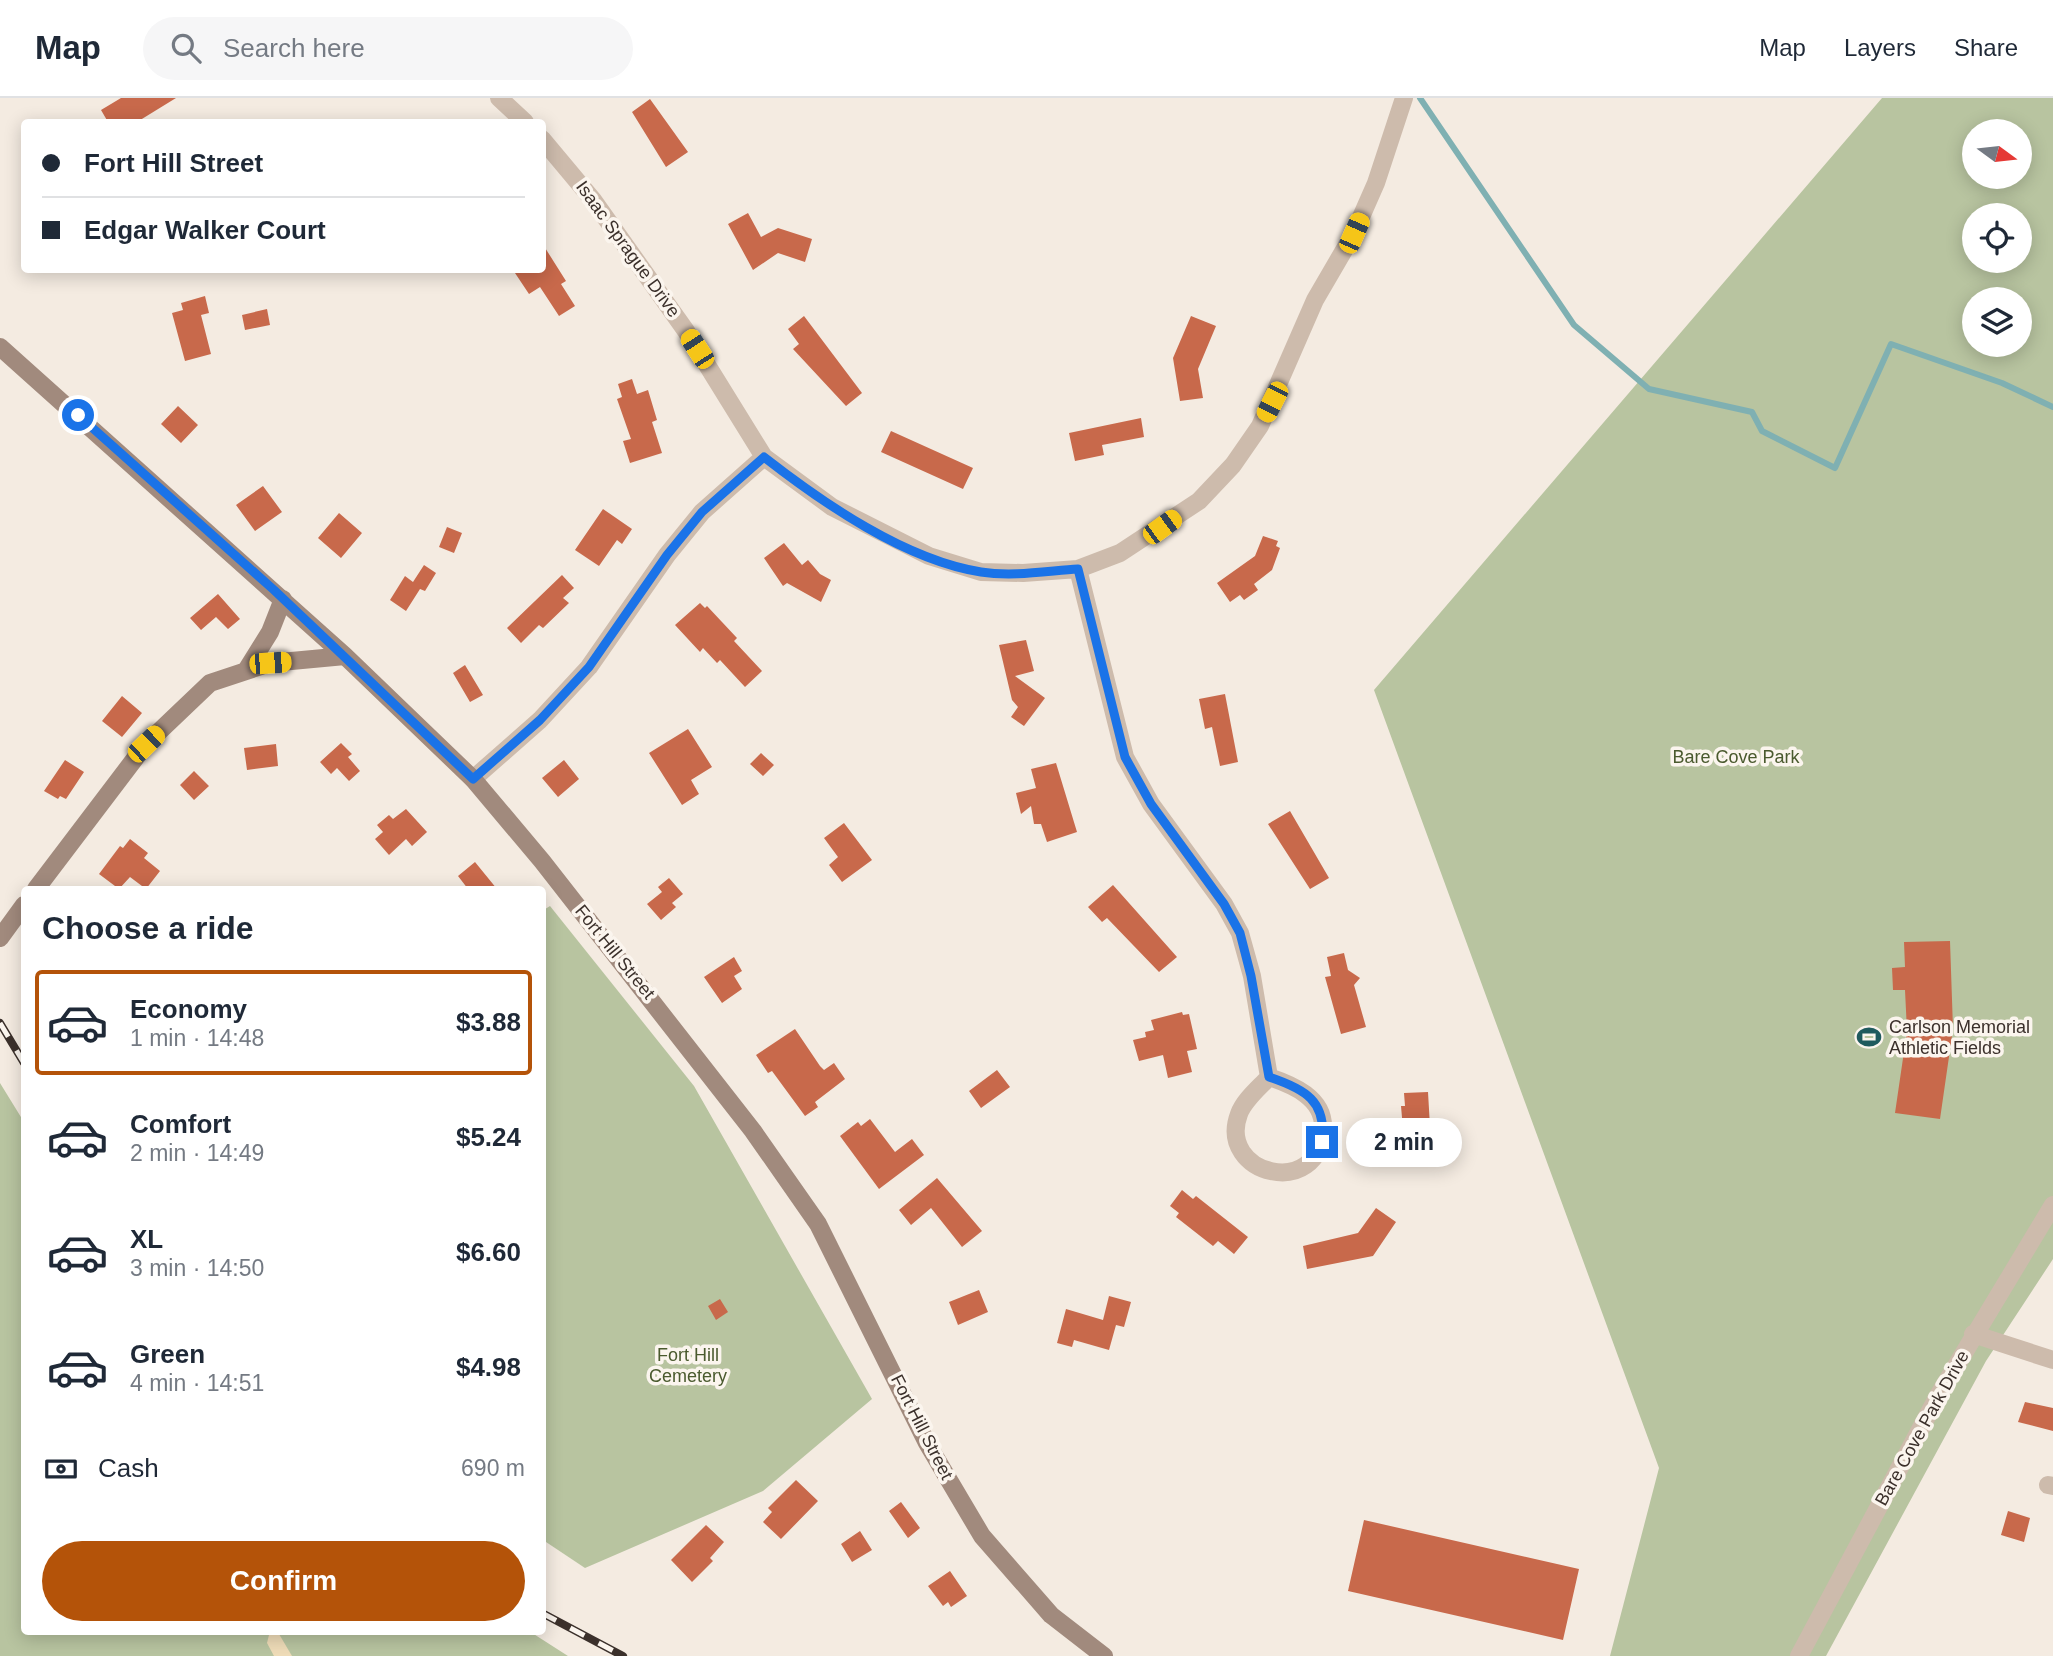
<!DOCTYPE html>
<meta charset="utf-8">
<style>
body{margin:0;font-family:Arial,sans-serif;background:#f6f6f7;color:#1f2937;height:100vh;display:flex;flex-direction:column;font-size:26px;white-space:nowrap}
*{box-sizing:border-box;margin:0}
p{font-size:23px;color:#747a83}
.icon{flex:none;width:38px;height:38px;fill:none;stroke:currentColor;stroke-width:2;stroke-linecap:round;stroke-linejoin:round}
.map{position:relative;flex:1;overflow:hidden}
.side{position:absolute;left:21px;top:788px;width:525px;height:749px;display:flex;flex-direction:column;background:#fff;border-radius:7px;box-shadow:0 4px 18px #0003}
.side>*{flex:none}
.guide{position:absolute;left:21px;top:21px;width:525px;height:154px;border-radius:7px;box-shadow:0 4px 18px #0003;display:grid;align-content:center;height:154px;padding:0 21px;background:#fff}
.needle{width:46px;rotate:105deg}
.tools{position:absolute;left:1962px;top:21px;display:grid;gap:14px}
.tools a{display:grid;place-items:center;width:70px;height:70px;border-radius:50%;background:#fff;box-shadow:0 4px 18px #0003;font-size:35px}
.end{position:absolute;width:32px;height:32px;margin:-16px;border:9px solid #1a73e8;background:#fff;box-shadow:0 0 0 4px #fff}
.from{border-radius:50%}
.bubble{position:absolute;height:49px;border-radius:24px;background:#fff;box-shadow:0 4px 18px #0003;font-size:23px;font-weight:700;line-height:49px;text-align:center}
.car{position:absolute;width:21px;height:42px;margin:-21px -10px;border-radius:9px;box-shadow:0 0 5px 2px #0007;background:linear-gradient(#f5c518 24%,#345 0 40%,#f5c518 0 76%,#345 0 86%,#f5c518 0)}
.guide b{display:flex;align-items:center;gap:24px;height:66px;font-size:26px}
.guide b+b{border-top:2px solid #e0e1e3}
.guide i{width:18px;height:18px;background:#1f2937}
ul{padding:0;list-style:none}
li{display:flex;align-items:center;gap:21px;height:105px;margin:0 14px 10px;padding:0 7px;border:4px solid transparent;border-radius:7px}
li div{flex:1}
li b{display:block;font-size:26px}
li em{font-style:normal;font-weight:700}
li.current{border-color:#b45309}
li>.icon{width:63px;height:63px;stroke-width:1.5}
h2{padding:0 21px;font-size:32px;line-height:84px}
.pay{display:flex;align-items:center;gap:18px;height:77px;padding:0 21px;font-size:26px}
.pay p{margin-inline-start:auto}
.action{display:flex;gap:14px;margin-top:auto;padding:14px 21px}
.action a{flex:1;height:80px;border-radius:42px;background:#b45309;color:#fff;font-size:28px;font-weight:700;line-height:80px;text-align:center}
header{display:flex;align-items:center;gap:42px;box-sizing:border-box;height:98px;padding:0 35px;background:#fff;border-bottom:2px solid #e0e1e3}
header strong{font-size:33px}
nav{display:flex;gap:38px;margin-inline-start:auto;font-size:24px}
.search{width:490px;height:63px;background:#f6f6f7;display:flex;align-items:center;gap:18px;box-sizing:border-box;padding:0 24px;border-radius:38px;color:#747a83;font-size:26px}
.map>svg:first-child{display:block}
.green{fill:#b8c4a0;fill-rule:evenodd}
.sand{fill:#efdcb8}
.lines{fill:none;stroke-linecap:round;stroke-linejoin:round}
.stream{stroke:#7fb0b2;stroke-width:6}
.building{fill:#c8694b}
.street{stroke:#cdbbac;stroke-width:18}
.secondary{stroke:#a18a7d;stroke-width:18}
.rail-casing{stroke:#3b302b;stroke-width:8}
.rail{stroke:#fbf5ee;stroke-width:5;stroke-dasharray:16;stroke-linecap:butt}
.route{stroke:#1a73e8;stroke-width:9}
.labels{text-anchor:middle;stroke-width:7;stroke-linejoin:round;paint-order:stroke}
.street-label{font-size:18px;fill:#3b302b;stroke:#fbf5ee}
.park-label{font-size:18px;fill:#4a5a2e;stroke:#fbf5ee}
.poi-label{font-size:18px;fill:#3b302b;stroke:#fbf5ee;text-anchor:start}
</style>
<header>
<strong>Map</strong>
<div class="search"><svg class="icon" aria-label="search" viewBox="0 0 24 24"><circle cx="10" cy="10" r="6"/><path d="M15 15l6 6"/></svg>Search here</div>
<nav><a>Map</a><a>Layers</a><a>Share</a></nav>
</header>
<div class="map">
<svg width="2053" height="1558" viewBox="0 0 2053 1558">
<rect width="100%" height="100%" fill="#f4ebe1"/>
<path class="green" d="M1882,0h171v1161l-67,102 -160,295h-216l49,-188 -285,-778zM1974,33h46v46h-46zM1974,117h46v46h-46zM1974,201h46v46h-46z
M550,808l144,180 178,313 -109,92 -178,77 -42,-28 -1,-629z
M0,985l24,39v509h505l39,25h-568z"/>
<path class="sand" d="M279,1536l13,22h-18l-7,-13 2,-8z"/>
<g class="lines">
<path class="stream" d="M1420,0l154,227 75,64 103,23 10,19 73,37 56,-124 111,39 51,24"/>
</g>
<path class="building" d="M121,0h55l-39,24h-29l-7,-12z
M650,1l38,53 -22,15 -34,-55z
M748,115l13,24 17,-9 34,11 -7,23 -27,-9 -25,17 -25,-46z
M542,145l24,38 -5,3 14,22 -16,10 -19,-29 -11,7 -16,-24h29z
M205,198l4,17 -8,2 10,39 -26,7 -13,-48 11,-3 -2,-7z
M267,211l3,16 -25,5 -3,-15z
M804,218l58,77 -16,13 -53,-57 6,-5 -11,-15z
M1191,218l25,10 -18,43 5,29 -23,3 -7,-43z
M632,281l5,15 11,-4 9,30 -5,2 10,31 -32,10 -7,-22 8,-2 -14,-40 5,-2 -4,-13z
M178,308l20,19 -17,18 -20,-19z
M1141,320l3,19 -42,8 2,10 -29,6 -6,-28z
M891,333l82,37 -10,21 -82,-37z
M263,388l19,26 -27,19 -19,-26z
M603,411l29,20 -10,15 -5,-4 -18,26 -24,-16z
M339,415l23,20 -21,25 -23,-20z
M447,429l15,6 -8,20 -15,-6z
M1263,438l15,5 -2,5 4,2 -8,22 -18,14 4,6 -14,10 -4,-5 -10,7 -13,-19 38,-27z
M784,445l18,22 6,-5 12,14 11,6 -10,22 -34,-19 -4,3 -19,-28z
M424,467l12,8 -11,18 -5,-2 -14,22 -16,-11 15,-24 8,6z
M562,477l12,13 -11,10 6,5 -26,25 -4,-3 -18,18 -14,-15z
M218,496l22,25 -12,10 -12,-12 -15,13 -11,-12z
M700,505l5,5 2,-2 30,32 -3,3 28,30 -17,16 -25,-27 -3,3 -14,-15 -3,4 -25,-27z
M1026,542l8,31 -19,5 30,22 -21,28 -13,-9 7,-10 -6,-7 -13,-55z
M465,567l18,30 -13,7 -17,-29z
M1225,596l13,68 -18,4 -8,-39 -7,2 -6,-30z
M122,598l20,17 -20,24 -20,-16z
M688,631l24,38 -21,13 8,14 -17,11 -33,-52z
M341,645l11,11 -4,3 12,14 -11,10 -12,-13 -6,6 -11,-12z
M276,646l2,22 -31,4 -3,-22z
M761,655l13,12 -11,11 -13,-12z
M65,662l19,12 -18,27 -6,-3 -2,3 -14,-8z
M564,662l15,19 -21,18 -16,-19z
M1056,665l21,69 -30,10 -6,-18h-7l-3,-18 -10,8 -5,-21 20,-5 -5,-19z
M194,673l15,15 -15,14 -14,-15z
M406,711l21,23 -15,14 -6,-7 -17,16 -14,-16 8,-7 -6,-7 12,-10 4,4z
M1290,713l39,67 -19,11 -42,-65z
M844,725l28,37 -30,22 -13,-17 9,-8 -14,-19z
M130,741l18,14 -4,5 16,13 -14,18 -16,-12 -11,12 -20,-15 21,-28 3,2z
M475,764l22,27h-29l-10,-13z
M669,780l14,16 -11,9 4,4 -15,13 -14,-16 15,-12 -4,-5z
M1113,787l64,72 -18,15 -52,-54 -5,4 -14,-15z
M1950,843l3,88 -13,90 -45,-6 12,-82 -2,-41h-12l-1,-22 13,-1 -1,-25z
M1344,855l4,17 12,8 -6,7 12,42 -25,7 -16,-57 6,-1 -4,-19z
M734,859l8,14 -8,5 8,13 -20,14 -18,-26z
M1182,914l1,3 6,-1 8,35 -10,2 5,21 -24,6 -5,-23 -24,6 -6,-21 13,-3 -1,-5 9,-2 -3,-10z
M795,931l25,37 4,4 10,-7 11,16 -30,23 3,5 -13,9 -33,-45 -4,2 -12,-18z
M997,972l13,17 -29,21 -12,-17z
M1428,994l3,52h-3l1,20h-23l-5,-58h4l-1,-13z
M870,1021l25,33 17,-13 12,16 -45,34 -39,-53 18,-14 3,4z
M937,1080l45,53 -20,16 -31,-39 -20,17 -12,-15z
M1182,1092l11,9 3,-3 52,41 -14,17 -16,-13 -5,5 -37,-29 3,-4 -9,-7z
M1376,1110l20,14 -23,34 -66,13 -4,-23 55,-13z
M979,1192l9,22 -30,13 -9,-23z
M1109,1198l22,6 -7,25 -8,-2 -7,25 -35,-10 -2,7 -15,-4 9,-34 37,11z
M720,1201l8,13 -12,8 -8,-14z
M2025,1304l28,6v23l-35,-9z
M796,1382l22,21 -37,38 -18,-17 9,-10 -4,-4z
M901,1404l19,26 -12,10 -19,-27z
M2008,1413l22,7 -6,24 -23,-7z
M1364,1422l215,49 -16,71 -215,-49z
M706,1427l18,17 -14,16 3,3 -21,21 -21,-22z
M860,1433l12,19 -20,12 -11,-18z
M950,1473l17,25 -16,11 -3,-5 -5,4 -15,-20z"/>
<g class="lines">
<path class="street" d="M499,0l26,24
M542,41l51,61 93,131 78,126 68,50 97,49 52,16 42,1 55,-4 42,-16 79,-52 34,-36 27,-39 55,-126 39,-67 22,-50 28,-85
M1078,471l47,188 26,47 73,100 16,29 12,43 17,101c-10,11 -25,23 -30,37 -23,61 82,87 84,14 1,-30 -30,-43 -54,-51
M473,681l67,-59 49,-53 78,-112 35,-43 62,-55
M1973,1236l80,26
M2048,1387l5,1
M1799,1558l139,-260 115,-191"/>
<path class="secondary" d="M0,249l345,309 128,123 69,82 211,270 65,93 109,219 55,93 69,79 53,41
M247,571l23,-37 13,-33
M36,791l110,-145 64,-61 60,-20 75,-7
M0,840l24,-33"/>
<g class="rail-casing">
<path id="rail" d="M0,925l24,40
M542,1515l81,43"/>
</g>
<use href="#rail" class="rail"/>
</g>
<g class="lines">
<path class="route" d="M78,317l196,175 199,189 67,-59 49,-53 78,-112 35,-43 62,-55c59,46 141,103 217,115 32,5 66,-1 97,-3l47,188 26,47 73,100 16,29 11,43 18,101c36,12 58,24 53,65"/>
</g>
<defs>
<g id="stadium-bare" transform="scale(1.89)"><path d="M0-5a6.5 5 0 1 0 0 10a6.5 5 0 1 0 0-10ZM-3.5-1.8h7v3.6h-7Z" fill="#1f5a5e" stroke="#fbf5ee" stroke-width="2.5" paint-order="stroke"/></g>
</defs>
<g fill-rule="evenodd">
<use href="#stadium-bare" x="1869" y="939"/>
</g>
<g class="labels">
<g class="street-label">
<text transform="translate(628 151) rotate(54)" y="6">Isaac Sprague Drive</text>
<text transform="translate(615 854) rotate(51)" y="6">Fort Hill Street</text>
<text transform="translate(922 1329) rotate(63)" y="6">Fort Hill Street</text>
<text transform="translate(1922 1330) rotate(-61)" y="6">Bare Cove Park Drive</text>
</g>
<g class="park-label">
<text x="1736" y="665">Bare Cove Park</text>
<text x="688" y="1263">Fort Hill<tspan x="688" dy="21">Cemetery</tspan></text>
</g>
<g class="poi-label">
<text x="1889" y="935">Carlson Memorial<tspan x="1889" dy="21">Athletic Fields</tspan></text>
</g>
</g>
</svg>
<div class="tools">
<a><svg class="needle" viewBox="-14 -14 28 28"><path d="M0-13l5 13h-10z" fill="#e53935"/><path d="M0 13l5-13h-10z" fill="#747a83"/></svg></a>
<a><svg class="icon" aria-label="locate" viewBox="0 0 24 24"><circle cx="12" cy="12" r="6"/><path d="M12 2v4M12 18v4M2 12h4M18 12h4"/></svg></a>
<a><svg class="icon" aria-label="layers" viewBox="0 0 24 24"><path d="M12 4l9 5-9 5-9-5zM3 14l9 5 9-5"/></svg></a>
</div>
<i class="end from" style="left:78px;top:317px"></i>
<i class="end" style="left:1322px;top:1044px"></i>
<div class="bubble" style="left:1346px;top:1020px;width:116px">2 min</div>
<i class="car" style="left:1354px;top:135px;rotate:24deg"></i>
<i class="car" style="left:697px;top:251px;rotate:327deg"></i>
<i class="car" style="left:1272px;top:304px;rotate:207deg"></i>
<i class="car" style="left:1162px;top:429px;rotate:54deg"></i>
<i class="car" style="left:270px;top:565px;rotate:86deg"></i>
<i class="car" style="left:146px;top:646px;rotate:46deg"></i>
<div class="guide">
<b><i class="from"></i>Fort Hill Street</b>
<b><i></i>Edgar Walker Court</b>
</div>
<section class="side">
<h2>Choose a ride</h2>
<ul>
<li class="current"><svg class="icon" aria-label="car" viewBox="0 0 24 24"><path d="M5 17H2v-5l4-1 3-4h7l3 4 3 1v5h-3M9 17h6M6 11h13"/><circle cx="7" cy="17" r="2"/><circle cx="17" cy="17" r="2"/></svg><div><b>Economy</b><p>1 min · 14:48</p></div><em>$3.88</em></li>
<li><svg class="icon" aria-label="car" viewBox="0 0 24 24"><path d="M5 17H2v-5l4-1 3-4h7l3 4 3 1v5h-3M9 17h6M6 11h13"/><circle cx="7" cy="17" r="2"/><circle cx="17" cy="17" r="2"/></svg><div><b>Comfort</b><p>2 min · 14:49</p></div><em>$5.24</em></li>
<li><svg class="icon" aria-label="car" viewBox="0 0 24 24"><path d="M5 17H2v-5l4-1 3-4h7l3 4 3 1v5h-3M9 17h6M6 11h13"/><circle cx="7" cy="17" r="2"/><circle cx="17" cy="17" r="2"/></svg><div><b>XL</b><p>3 min · 14:50</p></div><em>$6.60</em></li>
<li><svg class="icon" aria-label="car" viewBox="0 0 24 24"><path d="M5 17H2v-5l4-1 3-4h7l3 4 3 1v5h-3M9 17h6M6 11h13"/><circle cx="7" cy="17" r="2"/><circle cx="17" cy="17" r="2"/></svg><div><b>Green</b><p>4 min · 14:51</p></div><em>$4.98</em></li>
</ul>
<div class="pay"><svg class="icon" aria-label="cash" viewBox="0 0 24 24"><path d="M3 7h18v10H3z"/><circle cx="12" cy="12" r="2"/></svg>Cash<p>690 m</p></div>
<div class="action"><a>Confirm</a></div>
</section>
</div>
